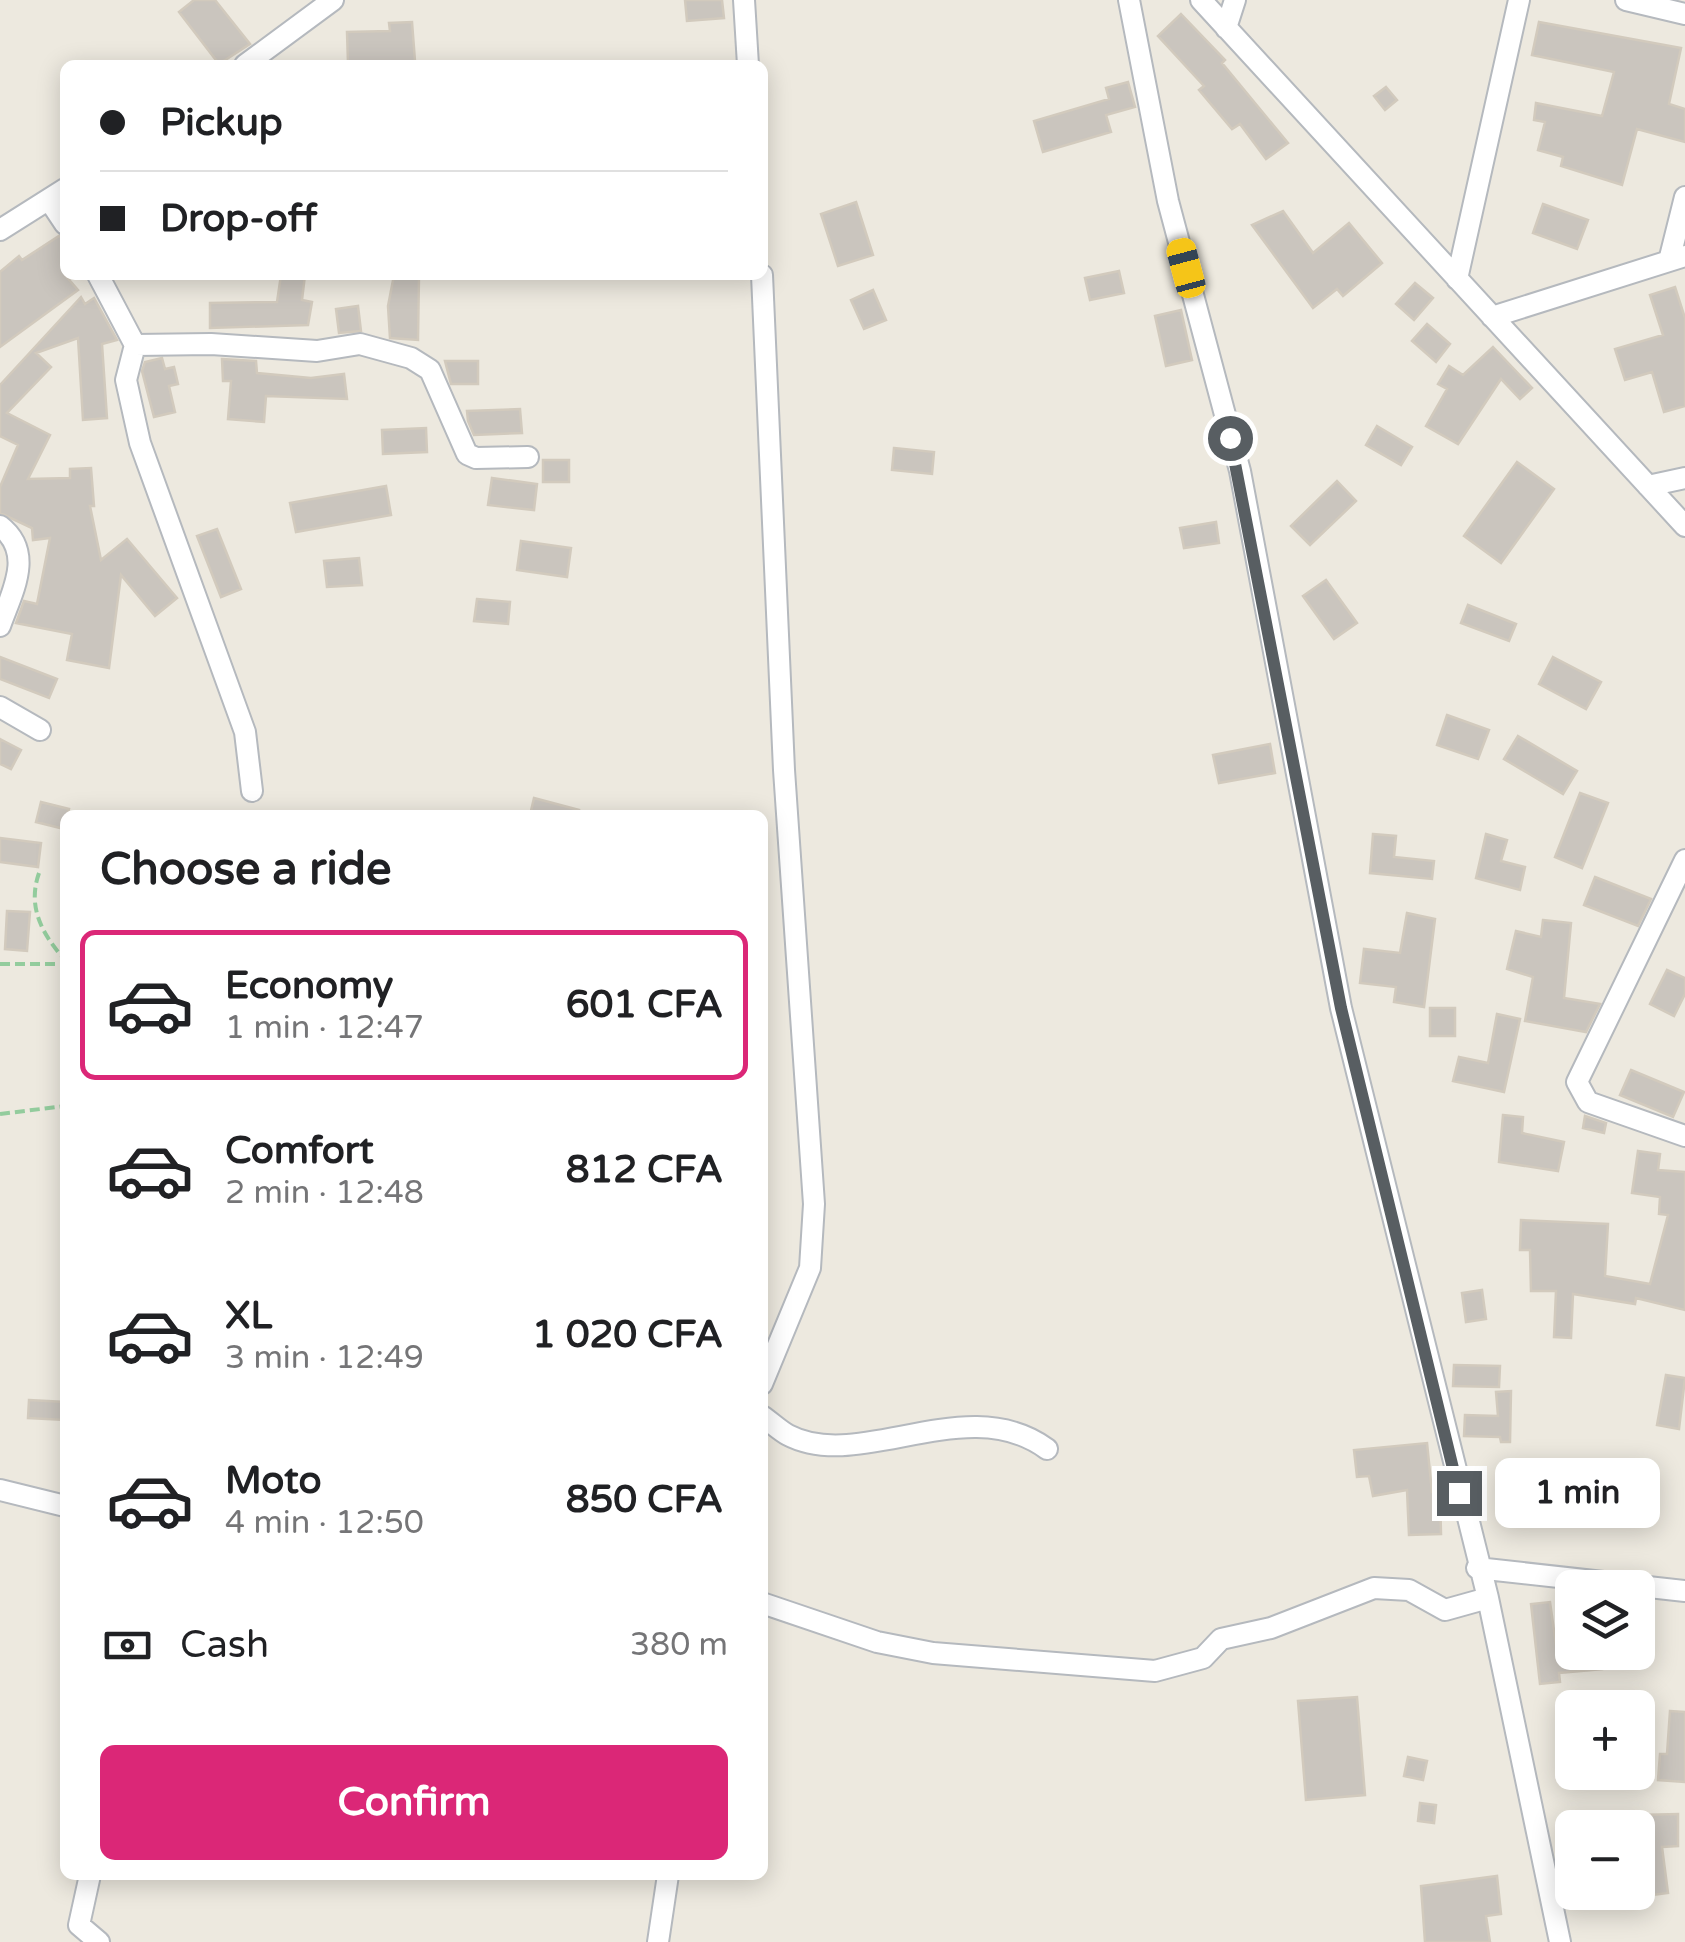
<!DOCTYPE html>
<meta charset="utf-8">
<style>
body{margin:0;font-family:"Varela Round",sans-serif;background:#f6f6f6;color:#202124;height:100vh;display:flex;flex-direction:column;font-size:38px;white-space:nowrap}
*{box-sizing:border-box;margin:0}
p{font-size:32px;color:#757577}
.icon{flex:none;width:55px;height:55px;fill:none;stroke:currentColor;stroke-width:2;stroke-linecap:round;stroke-linejoin:round}
.map{position:relative;flex:1;overflow:hidden}
.panel{position:absolute;left:60px;top:810px;width:708px;height:1070px;display:flex;flex-direction:column;background:#fff;border-radius:15px;box-shadow:0 5px 25px #0003}
.panel>*{flex:none}
.banner{position:absolute;left:60px;top:60px;width:708px;height:220px;border-radius:15px;box-shadow:0 5px 25px #0003;display:grid;align-content:center;height:220px;padding:0 40px;background:#fff}
.buttons{position:absolute;left:1555px;top:1570px;display:grid;gap:20px}
.buttons a{display:grid;place-items:center;width:100px;height:100px;border-radius:15px;background:#fff;box-shadow:0 5px 25px #0003;font-size:50px}
.end{position:absolute;width:45px;height:45px;margin:-22px;border:12px solid #585e62;background:#fff;box-shadow:0 0 0 5px #fff}
.from{border-radius:50%}
.bubble{position:absolute;height:70px;border-radius:15px;background:#fff;box-shadow:0 5px 25px #0003;font-size:32px;font-weight:800;line-height:70px;text-align:center}
.car{position:absolute;width:30px;height:60px;margin:-30px -15px;border-radius:12px;box-shadow:0 0 8px 2px #0007;background:linear-gradient(#f5c518 24%,#345 0 40%,#f5c518 0 76%,#345 0 86%,#f5c518 0)}
.banner b{display:flex;align-items:center;gap:35px;height:95px;font-size:38px}
.banner b+b{border-top:2px solid #e0e0e0}
.banner i{width:25px;height:25px;background:#202124}
ul{padding:0;list-style:none}
li{display:flex;align-items:center;gap:30px;height:150px;margin:0 20px 15px;padding:0 20px;border:5px solid transparent;border-radius:15px}
li div{flex:1}
li b{display:block;font-size:38px}
li em{font-style:normal;font-weight:800}
li.on{border-color:#db2777}
li>.icon{width:90px;height:90px;stroke-width:1.5}
h2{padding:0 40px;font-size:45px;line-height:120px}
.pay{display:flex;align-items:center;gap:25px;height:110px;padding:0 40px;font-size:38px}
.pay p{margin-inline-start:auto}
.button{display:flex;gap:20px;margin-top:auto;padding:20px 40px}
.button a{flex:1;height:115px;border-radius:15px;background:#db2777;color:#fff;font-size:40px;font-weight:800;line-height:115px;text-align:center}
.map>svg:first-child{display:block}
.building{fill:#cac5be;stroke:#d2cabd;stroke-width:2.5}
.lines{fill:none;stroke-linecap:round;stroke-linejoin:round}
.minor-casing{stroke:#b5b9be;stroke-width:24}
.path{stroke:#93cc9d;stroke-width:4;stroke-dasharray:10 5;stroke-linecap:butt}
.minor{stroke:#fff;stroke-width:20}
.route{stroke:#585e62;stroke-width:12}
</style>
<div class="map">
<svg width="1685" height="1942" viewBox="0 0 1685 1942">
<rect width="100%" height="100%" fill="#ede9df"/>
<path class="building" d="M194,0h21l35,44 -31,20 -40,-52z
M685,0h37l2,18 -37,3z
M1181,14l44,46 -3,3 66,80 -22,16 -26,-35 -8,5 -33,-39 5,-4 -46,-50z
M412,22l3,39 -67,2 -1,-31 43,-1 -1,-8z
M1539,22l142,26 -12,56 16,5v33l-48,-13 -15,56 -61,-19 2,-9 -25,-7 7,-28 -11,-2 2,-17 66,13 12,-44 -82,-17z
M1128,82l7,25 -29,8 5,17 -68,20 -9,-31 75,-22 -3,-11z
M1386,87l11,13 -12,10 -11,-14z
M856,202l17,53 -35,11 -17,-52z
M1543,204l45,16 -11,29 -44,-16z
M1283,211l30,42 36,-30 33,40 -39,33 -6,-7 -24,19 -61,-83z
M59,236l6,2v37l13,15 -78,57v-75l19,-16 3,4z
M1119,271l5,22 -34,7 -5,-22z
M281,275h24l-3,25 10,2 -4,23 -98,3v-25l67,-1z
M394,275h25l-1,65 -28,-2 -2,-32z
M1415,283l18,15 -19,22 -18,-16z
M1675,287l10,31v88l-21,6 -12,-40 -27,8 -10,-31 48,-14 -13,-40z
M873,290l13,30 -22,9 -13,-29z
M81,297l4,7 9,-6 23,42 -15,4 5,74 -24,2 -5,-82 -42,15 15,14 -44,46 43,22 -22,44 42,-1v-9l21,-1 3,38h-4l11,54 26,-21 50,59 -22,18 -34,-41 -12,93 -42,-8 5,-26 -56,-11 8,-22 13,3 13,-66 -17,2 -1,-12 -32,-15v-26l18,-42 -18,-9v-51z
M358,306l3,25 -22,2 -3,-24z
M1181,310l11,50 -26,6 -11,-50z
M1427,324l23,20 -14,18 -24,-21z
M1493,347l39,41 -12,11 -19,-20 -43,65 -32,-18 21,-37 -9,-5 11,-18 14,9z
M162,358l3,11 9,-2 4,17 -9,2 6,26 -21,5 -12,-46 3,-9z
M222,359l34,2 1,12 54,5 33,-4 3,25 -81,-3 -2,26 -36,-3 3,-38h-8z
M445,361h33v23h-27z
M520,409l2,24 -48,2 -6,-14 -1,-10z
M1377,426l35,21 -11,18 -35,-20z
M426,428l1,24 -44,2 -1,-24z
M894,448l40,4 -2,22 -40,-4z
M543,460h26v22h-26z
M1517,462l37,27 -53,74 -37,-27z
M492,478l45,6 -3,26 -46,-5z
M1337,481l19,20 -46,44 -19,-19z
M386,486l5,29 -95,17 -6,-29z
M1216,522l3,21 -35,5 -4,-20z
M217,529l24,60 -20,8 -24,-61z
M521,541l50,7 -4,29 -50,-7z
M359,558l3,27 -35,2 -3,-26z
M1326,580l31,43 -23,16 -31,-43z
M477,599l33,3 -2,22 -34,-3z
M1468,605l48,19 -7,17 -48,-18z
M0,657l57,22 -8,19 -49,-19z
M1553,657l48,25 -15,27 -47,-25z
M1447,715l42,15 -11,29 -41,-14z
M1518,736l59,35 -14,23 -59,-35z
M0,739l21,11 -10,19 -11,-5z
M1270,744l5,29 -56,10 -6,-28z
M1580,793l28,10 -26,65 -27,-11z
M534,798l45,12 -1,5h-48z
M41,802l28,7 -5,20 -28,-7z
M1373,834l23,2 -2,21 40,4 -2,18 -62,-6z
M1486,834l21,6 -6,21 24,6 -5,23 -44,-12z
M0,838l41,5 -3,24 -38,-5z
M1595,877l56,22 -13,27 -54,-21z
M7,911l23,1 -3,39 -22,-2z
M1407,913l28,6 -11,88 -30,-5 2,-15 -36,-4 4,-34 36,4z
M1543,920l28,3 -7,75 36,6 -14,28 -61,-11 8,-44 -26,-8 9,-38 25,6z
M1667,970l18,8v16l-11,22 -24,-12z
M1430,1008h25v28h-25z
M1497,1014l23,5 -16,73 -51,-11 6,-24 29,6z
M1631,1070l53,22 -11,25 -53,-22z
M1503,1115l20,2 -1,16 42,9 -6,29 -59,-9z
M1585,1116l21,7 -2,10 -21,-5z
M1638,1151l22,3 -2,16 27,2v138l-49,-12 -1,6 -62,-10 -2,44 -17,-1 2,-46h-25l-1,-41h-10l1,-30 87,4 -3,52 45,8 18,-69 -9,-1 1,-17 -28,-4z
M1482,1290l4,29 -20,3 -4,-29z
M1454,1365l46,1 -1,21 -46,-1z
M1666,1375l19,3 -6,51 -22,-4z
M1511,1391l-1,51h-9l-1,-5 -36,-1 1,-21 33,1 -2,-24z
M29,1400l36,2v18l-37,-2z
M1427,1443l5,49h8l1,42 -32,1 -2,-45 -34,6 -4,-20 -12,1 -3,-27z
M1550,1602l7,50h44l1,17 -43,4 1,9 -20,2 -9,-80z
M1357,1697l8,98 -59,5 -8,-99z
M1670,1711l15,1v70l-27,-2 2,-26h7z
M1408,1757l19,4 -4,19 -19,-4z
M1420,1803l16,2 -2,18 -16,-2z
M1678,1814v32l-16,1 6,46 -24,3 -6,-81z
M1497,1876l4,38 -15,2 4,26h-65l-4,-56z"/>
<g class="lines">
<g class="minor-casing">
<path id="minor" d="M744,0l4,65
M1129,0l39,201 72,270 101,537 147,590 72,344
M1201,0l484,526
M1626,0l59,14
M1226,28l9,-28
M245,65l88,-65
M49,200l16,24
M0,230l65,-41
M1669,261l16,-64
M98,275l37,70 -9,35 14,63 105,289 7,59
M762,275l22,495 30,434 -4,64 -48,116
M1457,279l62,-279
M1492,317l193,-61
M135,345l76,-1 106,7 43,-7 51,14 19,12 37,84 9,4 52,-1
M1648,486l37,-8
M0,526c35,27 12,66 0,100
M0,707l40,23
M1685,860l-108,222 11,20 97,34
M762,1416c9,6 17,14 26,19 72,38 179,-45 259,14
M0,1490l65,16
M1477,1568l208,23
M762,1603l115,39 56,11 222,18 48,-13 18,-19 50,-11 103,-40 35,2 36,20 43,-12
M90,1875l-11,50 20,17
M658,1942l10,-67"/>
</g>
<path class="path" d="M39,873c-12,34 3,61 26,87
M0,964h65
M0,1114l65,-8"/>
<use href="#minor" class="minor"/>
</g>
<g class="lines">
<path class="route" d="M1230,438l111,570 118,485"/>
</g>
</svg>
<div class="buttons">
<a><svg class="icon" aria-label="layers" viewBox="0 0 24 24"><path d="M12 4l9 5-9 5-9-5zM3 14l9 5 9-5"/></svg></a>
<a>+</a>
<a>−</a>
</div>
<i class="end from" style="left:1230px;top:438px"></i>
<i class="end" style="left:1459px;top:1493px"></i>
<div class="bubble" style="left:1495px;top:1458px;width:165px">1 min</div>
<i class="car" style="left:1186px;top:268px;rotate:345deg"></i>
<div class="banner">
<b><i class="from"></i>Pickup</b>
<b><i></i>Drop-off</b>
</div>
<section class="panel">
<h2>Choose a ride</h2>
<ul>
<li class="on"><svg class="icon" aria-label="car" viewBox="0 0 24 24"><path d="M5 17H2v-5l4-1 3-4h7l3 4 3 1v5h-3M9 17h6M6 11h13"/><circle cx="7" cy="17" r="2"/><circle cx="17" cy="17" r="2"/></svg><div><b>Economy</b><p>1 min · 12:47</p></div><em>601 CFA</em></li>
<li><svg class="icon" aria-label="car" viewBox="0 0 24 24"><path d="M5 17H2v-5l4-1 3-4h7l3 4 3 1v5h-3M9 17h6M6 11h13"/><circle cx="7" cy="17" r="2"/><circle cx="17" cy="17" r="2"/></svg><div><b>Comfort</b><p>2 min · 12:48</p></div><em>812 CFA</em></li>
<li><svg class="icon" aria-label="car" viewBox="0 0 24 24"><path d="M5 17H2v-5l4-1 3-4h7l3 4 3 1v5h-3M9 17h6M6 11h13"/><circle cx="7" cy="17" r="2"/><circle cx="17" cy="17" r="2"/></svg><div><b>XL</b><p>3 min · 12:49</p></div><em>1 020 CFA</em></li>
<li><svg class="icon" aria-label="car" viewBox="0 0 24 24"><path d="M5 17H2v-5l4-1 3-4h7l3 4 3 1v5h-3M9 17h6M6 11h13"/><circle cx="7" cy="17" r="2"/><circle cx="17" cy="17" r="2"/></svg><div><b>Moto</b><p>4 min · 12:50</p></div><em>850 CFA</em></li>
</ul>
<div class="pay"><svg class="icon" aria-label="cash" viewBox="0 0 24 24"><path d="M3 7h18v10H3z"/><circle cx="12" cy="12" r="2"/></svg>Cash<p>380 m</p></div>
<div class="button"><a>Confirm</a></div>
</section>
</div>
